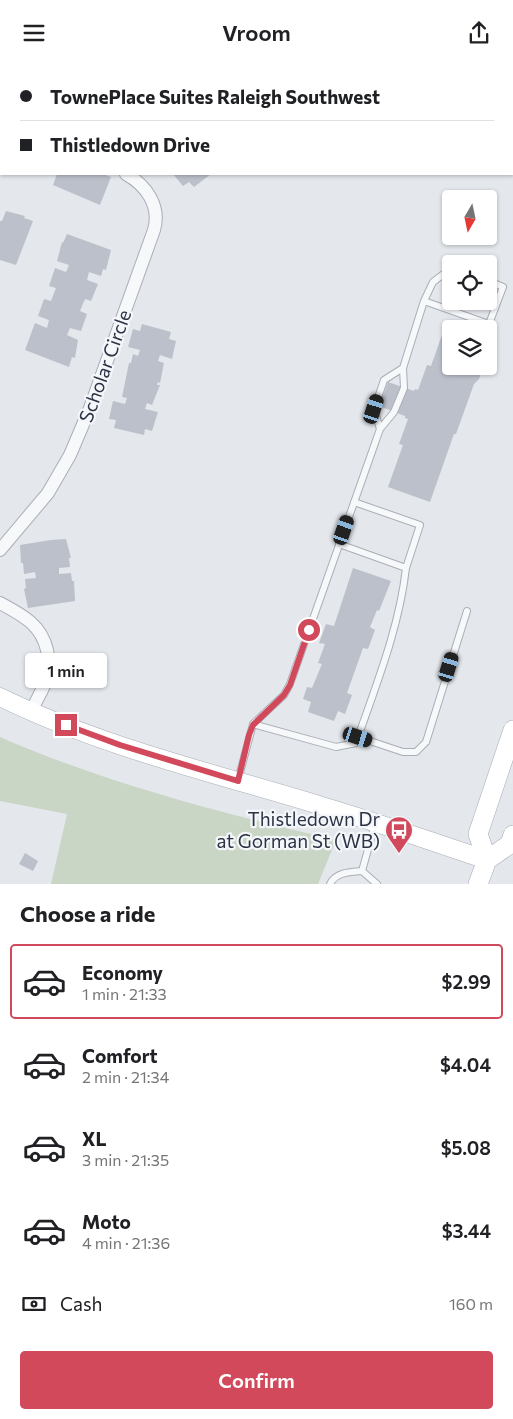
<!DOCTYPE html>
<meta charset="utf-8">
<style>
body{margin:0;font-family:Commissioner,sans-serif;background:#f6f6f6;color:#202124;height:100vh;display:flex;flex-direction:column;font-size:19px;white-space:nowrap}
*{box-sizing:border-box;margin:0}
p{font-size:16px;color:#757577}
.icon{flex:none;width:28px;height:28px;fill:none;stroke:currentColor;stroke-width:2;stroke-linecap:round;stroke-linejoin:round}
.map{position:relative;height:819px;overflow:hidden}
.panel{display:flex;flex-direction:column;background:#fff;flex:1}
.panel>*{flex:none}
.banner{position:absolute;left:0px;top:0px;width:514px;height:110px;box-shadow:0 1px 4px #0004;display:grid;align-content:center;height:110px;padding:0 20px;background:#fff}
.needle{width:32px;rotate:189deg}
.tools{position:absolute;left:442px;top:125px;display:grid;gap:10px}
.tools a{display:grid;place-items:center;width:55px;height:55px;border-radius:5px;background:#fff;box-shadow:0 1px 4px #0004;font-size:25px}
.end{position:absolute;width:22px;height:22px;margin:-11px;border:6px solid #d1495b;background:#fff;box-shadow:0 0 0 2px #fff}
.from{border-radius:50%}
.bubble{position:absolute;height:35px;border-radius:5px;background:#fff;box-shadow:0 1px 4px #0004;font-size:16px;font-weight:600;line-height:35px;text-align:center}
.car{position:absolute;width:15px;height:30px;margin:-15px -8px;border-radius:6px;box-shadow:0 0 4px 1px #0007;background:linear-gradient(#222 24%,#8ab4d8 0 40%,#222 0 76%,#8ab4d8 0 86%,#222 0)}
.banner b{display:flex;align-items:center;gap:18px;height:48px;font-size:19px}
.banner b+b{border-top:1px solid #e0e0e0}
.banner i{width:12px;height:12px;background:#202124}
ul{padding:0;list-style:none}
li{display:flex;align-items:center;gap:15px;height:75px;margin:0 10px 8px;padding:0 10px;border:2px solid transparent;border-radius:5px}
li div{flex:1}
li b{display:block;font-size:19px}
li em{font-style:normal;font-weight:600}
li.selected{border-color:#d1495b}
li>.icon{width:45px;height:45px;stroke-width:1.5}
h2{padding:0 20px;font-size:22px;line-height:60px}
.pay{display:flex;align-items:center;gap:12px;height:55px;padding:0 20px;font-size:19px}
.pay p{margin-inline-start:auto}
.button{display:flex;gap:10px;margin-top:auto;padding:10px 20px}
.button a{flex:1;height:58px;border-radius:5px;background:#d1495b;color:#fff;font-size:20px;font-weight:600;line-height:58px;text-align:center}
header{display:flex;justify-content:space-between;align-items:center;height:65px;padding:0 20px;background:#fff;font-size:22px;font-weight:600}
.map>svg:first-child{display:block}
.green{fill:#c9d6c5}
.building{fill:#bbc0ca}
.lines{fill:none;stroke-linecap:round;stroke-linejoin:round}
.lane-casing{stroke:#a9aeb7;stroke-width:8}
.street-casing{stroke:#a9aeb7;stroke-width:14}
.secondary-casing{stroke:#a9aeb7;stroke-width:19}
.primary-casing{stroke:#a3abb8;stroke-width:20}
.highway-casing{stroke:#8b94a3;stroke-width:24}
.lane{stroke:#f7f8fa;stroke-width:6}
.street{stroke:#f7f8fa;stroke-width:12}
.secondary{stroke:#fff;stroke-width:18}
.primary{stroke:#fff;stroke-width:19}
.highway{stroke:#fff;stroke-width:22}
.route{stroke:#d1495b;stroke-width:6}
.labels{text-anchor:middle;stroke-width:4.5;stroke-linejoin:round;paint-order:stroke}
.street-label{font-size:19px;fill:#2b3445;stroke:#f4f6f9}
.poi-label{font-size:19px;fill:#2b3445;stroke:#f4f6f9;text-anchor:end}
</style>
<header><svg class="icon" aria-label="menu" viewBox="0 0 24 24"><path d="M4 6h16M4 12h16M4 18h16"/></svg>Vroom<svg class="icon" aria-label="share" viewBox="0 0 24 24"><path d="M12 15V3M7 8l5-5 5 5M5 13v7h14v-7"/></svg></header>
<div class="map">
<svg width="513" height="819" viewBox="0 0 513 819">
<rect width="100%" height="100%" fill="#e4e7ec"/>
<path class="green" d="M0,672c108,47 222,76 336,103l-18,44h-267l16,-70 -67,-13z"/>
<path class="building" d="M57,109h46l8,3 -11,28 -47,-20z
M173,109h38l-17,13 -5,-5 -6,4z
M6,146l19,5 -1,2 9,3 -17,44 -16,-5v-39h2z
M67,169l44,16 -5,20 -3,-1 -2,7 -12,-4 -2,8 11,4 -7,17 -6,-2 -5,12 7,3 -6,17 -11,-3 -3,7 11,5 -3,18 -3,-1 -3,10 -44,-17 10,-27 12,5 2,-8 -11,-4 6,-17 7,2 5,-13 -7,-2 6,-18 11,4 3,-7 -12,-4 5,-19 1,1z
M142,259l29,8 -2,7 7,2 -4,18 -12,-4 -2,6 6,2 -4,20 -2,-1 -1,3h3l-8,20 -5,-2 -2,6 13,3 -6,19 -7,-2 -1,6 -30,-7 2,-8 -7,-1 4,-18 12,3 2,-6 -5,-1 7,-34h2l2,-9 5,2 2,-6 -12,-3 5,-18 7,2z
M443,267l8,3v31h27l2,1 1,6 -2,6 -5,5 -18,50h-2l-24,68 -42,-15 15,-42 -4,-1 9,-25 -3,-1v-2l-26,-10 9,-24 26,9 1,-2 3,1 9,-25 4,1z
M66,474l5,19h-2l1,9 -11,1v6l12,-1 1,8h2l1,20 -47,7 -4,-19 2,-1 -1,-9 11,-1 -1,-6 -11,2 -1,-11h-2l-1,-18 31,-5z
M353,503l38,13 -12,30 -2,-1 -7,17 5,3 -7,19 -5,-1 -16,45 5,2 -7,19 -7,-3 -4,10 -26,-9 3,-10 -8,-3 4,-12 5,1 10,-24 -4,-1 7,-19 -6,-1 7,-19 8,2z
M25,788l13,8 -5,10 -14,-7z"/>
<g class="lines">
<g class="lane-casing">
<path id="lane" d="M424,236l65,23 14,-37 -14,-6
M380,364l-6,-20 10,-29 19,-12
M339,479l67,24 14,-43 -66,-23
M253,659l83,23 20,-4c20,-58 43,-114 50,-175
M358,672l45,15h13l10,-10 41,-131
M238,715l15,-56 31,-29 6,-11 90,-255 14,-17 10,-24 -1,-20 21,-67 9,-19 12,-9 6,-1
M362,806l15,13
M330,819c6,-12 20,-12 32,-13l13,-47"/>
</g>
<g class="street-casing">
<path id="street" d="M0,58h1
M0,485l48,-57 22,-38 20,-47 64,-178c7,-24 -8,-45 -28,-56
M0,538c22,12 41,21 47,47 2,8 3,19 0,27 -3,12 -11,23 -16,35"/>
</g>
<g class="secondary-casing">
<path id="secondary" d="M0,632c102,50 214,76 322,109 55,16 110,36 165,54"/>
</g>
<g class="primary-casing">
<path id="primary" d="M487,795l-9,-26 35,-104
M478,819l9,-24 23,-16 3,-9"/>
</g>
<g class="highway-casing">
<path id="highway" d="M440,0l1,1
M512,48l1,1"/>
</g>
<use href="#lane" class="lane"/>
<use href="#street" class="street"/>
<use href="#secondary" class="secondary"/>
<use href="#primary" class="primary"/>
<use href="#highway" class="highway"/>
</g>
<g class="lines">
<path class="route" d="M66,660l54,20 118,36 11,-46 4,-10 31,-30 6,-10 19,-55"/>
</g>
<defs>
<g id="bus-pin" transform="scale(1.4375)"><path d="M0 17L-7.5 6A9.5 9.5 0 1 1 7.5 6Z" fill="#d1495b" stroke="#f4f6f9"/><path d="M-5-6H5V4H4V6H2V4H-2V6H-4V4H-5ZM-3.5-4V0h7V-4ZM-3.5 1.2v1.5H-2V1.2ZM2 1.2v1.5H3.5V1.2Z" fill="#fff"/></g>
</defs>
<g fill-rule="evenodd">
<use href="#bus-pin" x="399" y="765"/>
</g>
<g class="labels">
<g class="street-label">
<text transform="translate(105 301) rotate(-70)" y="7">Scholar Circle</text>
</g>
<g class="poi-label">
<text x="380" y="761">Thistledown Dr<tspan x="380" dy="22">at Gorman St (WB)</tspan></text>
</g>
</g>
</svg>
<div class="tools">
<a><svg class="needle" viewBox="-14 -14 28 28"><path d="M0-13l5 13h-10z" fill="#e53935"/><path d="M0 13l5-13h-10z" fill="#757577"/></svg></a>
<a><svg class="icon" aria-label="locate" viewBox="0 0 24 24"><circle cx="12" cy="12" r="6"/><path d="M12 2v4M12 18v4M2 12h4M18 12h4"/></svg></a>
<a><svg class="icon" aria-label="layers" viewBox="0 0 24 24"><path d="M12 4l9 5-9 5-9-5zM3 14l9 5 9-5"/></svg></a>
</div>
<i class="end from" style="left:309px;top:565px"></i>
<i class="end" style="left:66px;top:660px"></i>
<div class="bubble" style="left:25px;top:588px;width:82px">1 min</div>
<i class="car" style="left:374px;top:344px;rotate:18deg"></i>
<i class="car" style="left:344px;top:465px;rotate:19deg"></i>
<i class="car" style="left:449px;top:602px;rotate:17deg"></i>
<i class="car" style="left:358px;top:672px;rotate:108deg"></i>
<div class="banner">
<b><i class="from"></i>TownePlace Suites Raleigh Southwest</b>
<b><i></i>Thistledown Drive</b>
</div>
</div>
<section class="panel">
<h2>Choose a ride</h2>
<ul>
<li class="selected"><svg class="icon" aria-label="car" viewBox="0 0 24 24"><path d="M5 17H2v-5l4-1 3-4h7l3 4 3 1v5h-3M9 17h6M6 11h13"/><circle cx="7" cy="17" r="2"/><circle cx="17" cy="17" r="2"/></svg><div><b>Economy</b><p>1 min · 21:33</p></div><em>$2.99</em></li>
<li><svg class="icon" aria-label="car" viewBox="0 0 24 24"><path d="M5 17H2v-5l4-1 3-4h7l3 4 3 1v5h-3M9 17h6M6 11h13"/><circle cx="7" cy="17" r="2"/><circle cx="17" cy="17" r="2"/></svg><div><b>Comfort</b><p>2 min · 21:34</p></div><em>$4.04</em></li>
<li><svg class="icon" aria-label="car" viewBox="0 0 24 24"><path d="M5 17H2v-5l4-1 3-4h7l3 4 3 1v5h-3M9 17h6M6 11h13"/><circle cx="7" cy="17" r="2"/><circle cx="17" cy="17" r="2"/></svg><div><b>XL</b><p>3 min · 21:35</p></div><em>$5.08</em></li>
<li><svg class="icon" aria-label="car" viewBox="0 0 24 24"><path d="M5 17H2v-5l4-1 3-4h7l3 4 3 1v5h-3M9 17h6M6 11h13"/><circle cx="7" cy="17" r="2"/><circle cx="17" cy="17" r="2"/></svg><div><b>Moto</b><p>4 min · 21:36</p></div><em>$3.44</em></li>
</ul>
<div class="pay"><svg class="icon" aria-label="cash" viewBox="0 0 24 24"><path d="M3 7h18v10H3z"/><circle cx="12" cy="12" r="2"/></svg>Cash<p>160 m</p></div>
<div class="button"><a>Confirm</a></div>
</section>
